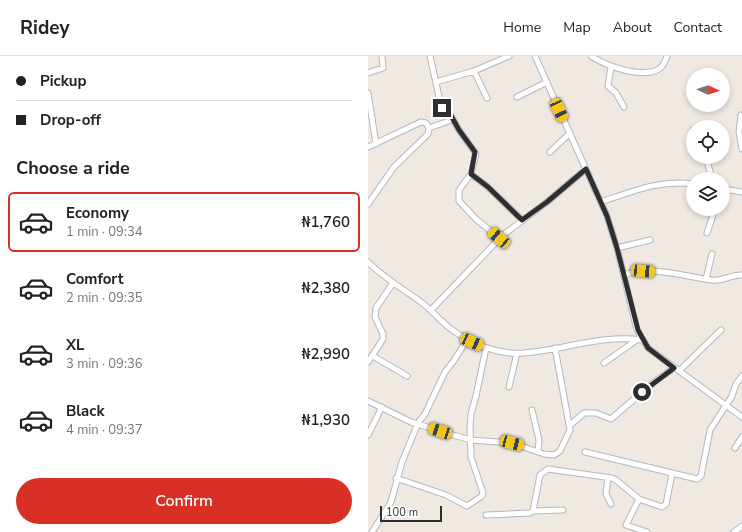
<!DOCTYPE html>
<meta charset="utf-8">
<style>
body{margin:0;font-family:"Nunito Sans",sans-serif;background:#f6f6f6;color:#222;height:100vh;display:flex;flex-direction:column;font-size:15px;white-space:nowrap}
*{box-sizing:border-box;margin:0}
p{font-size:13px;color:#767676}
.icon{flex:none;width:22px;height:22px;fill:none;stroke:currentColor;stroke-width:2;stroke-linecap:round;stroke-linejoin:round}
.map{position:relative;flex:1;overflow:hidden}
.details{display:flex;flex-direction:column;background:#fff;width:368px}
.details>*{flex:none}
.guide{display:grid;align-content:center;height:88px;padding:0 16px;background:#fff}
.needle{width:26px;rotate:93deg}
.controls{position:absolute;left:318px;top:12px;display:grid;gap:8px}
.controls a{display:grid;place-items:center;width:44px;height:44px;border-radius:50%;background:#fff;box-shadow:0 2px 6px #0003;font-size:20px}
.scale{position:absolute;left:12px;bottom:10px;width:62px;box-sizing:border-box;padding-left:4px;border:2px solid #2e2e2e;border-top:0;font-size:11px;line-height:14px;white-space:nowrap;color:#2e2e2e;-webkit-text-stroke:3px #fff;paint-order:stroke}
.end{position:absolute;width:18px;height:18px;margin:-9px;border:5px solid #2e2e2e;background:#fff;box-shadow:0 0 0 2px #fff}
.from{border-radius:50%}
.car{position:absolute;width:12px;height:24px;margin:-12px -6px;border-radius:5px;box-shadow:0 0 3px 1px #0007;background:linear-gradient(#f5c518 24%,#345 0 40%,#f5c518 0 76%,#345 0 86%,#f5c518 0)}
.guide b{display:flex;align-items:center;gap:14px;height:38px;font-size:15px}
.guide b+b{border-top:1px solid #e0e0e0}
.guide i{width:10px;height:10px;background:#222}
ul{padding:0;list-style:none}
li{display:flex;align-items:center;gap:12px;height:60px;margin:0 8px 6px;padding:0 8px;border:2px solid transparent;border-radius:6px}
li div{flex:1}
li b{display:block;font-size:15px}
li em{font-style:normal;font-weight:600}
li.on{border-color:#d93025}
li>.icon{width:36px;height:36px;stroke-width:1.5}
h2{padding:0 16px;font-size:18px;line-height:48px}
.button{display:flex;gap:8px;margin-top:auto;padding:8px 16px}
.button a{flex:1;height:46px;border-radius:24px;background:#d93025;color:#fff;font-size:16px;font-weight:600;line-height:46px;text-align:center}
header{display:flex;align-items:center;gap:24px;box-sizing:border-box;height:56px;padding:0 20px;background:#fff;border-bottom:1px solid #e0e0e0}
header strong{font-size:19px}
nav{display:flex;gap:22px;margin-inline-start:auto;font-size:14px}
main{display:flex;flex:1;min-height:0}
.map>svg:first-child{display:block}
.lines{fill:none;stroke-linecap:round;stroke-linejoin:round}
.minor-casing{stroke:#b4b7c1;stroke-width:7}
.minor{stroke:#fff;stroke-width:5}
.route{stroke:#2e2e2e;stroke-width:5}
</style>
<header>
<strong>Ridey</strong>
<nav><a>Home</a><a>Map</a><a>About</a><a>Contact</a></nav>
</header>
<main>
<section class="details">
<div class="guide">
<b><i class="from"></i>Pickup</b>
<b><i></i>Drop-off</b>
</div>
<h2>Choose a ride</h2>
<ul>
<li class="on"><svg class="icon" aria-label="car" viewBox="0 0 24 24"><path d="M5 17H2v-5l4-1 3-4h7l3 4 3 1v5h-3M9 17h6M6 11h13"/><circle cx="7" cy="17" r="2"/><circle cx="17" cy="17" r="2"/></svg><div><b>Economy</b><p>1 min · 09:34</p></div><em>₦1,760</em></li>
<li><svg class="icon" aria-label="car" viewBox="0 0 24 24"><path d="M5 17H2v-5l4-1 3-4h7l3 4 3 1v5h-3M9 17h6M6 11h13"/><circle cx="7" cy="17" r="2"/><circle cx="17" cy="17" r="2"/></svg><div><b>Comfort</b><p>2 min · 09:35</p></div><em>₦2,380</em></li>
<li><svg class="icon" aria-label="car" viewBox="0 0 24 24"><path d="M5 17H2v-5l4-1 3-4h7l3 4 3 1v5h-3M9 17h6M6 11h13"/><circle cx="7" cy="17" r="2"/><circle cx="17" cy="17" r="2"/></svg><div><b>XL</b><p>3 min · 09:36</p></div><em>₦2,990</em></li>
<li><svg class="icon" aria-label="car" viewBox="0 0 24 24"><path d="M5 17H2v-5l4-1 3-4h7l3 4 3 1v5h-3M9 17h6M6 11h13"/><circle cx="7" cy="17" r="2"/><circle cx="17" cy="17" r="2"/></svg><div><b>Black</b><p>4 min · 09:37</p></div><em>₦1,930</em></li>
</ul>
<div class="button"><a>Confirm</a></div>
</section>
<div class="map">
<svg width="374" height="476" viewBox="0 0 374 476">
<rect width="100%" height="100%" fill="#efe9e1"/>
<g class="lines">
<g class="minor-casing">
<path id="minor" d="M62,0l11,50 8,6 10,18 17,24 -5,20 -12,16v11l17,18 23,19
M167,0l72,160 10,32 20,82 11,18 94,69
M223,0c15,10 51,23 68,13 5,-3 6,-8 8,-13
M243,11l-3,19 8,7 8,14
M106,15l35,-15
M0,17l15,-5 -1,-12
M68,26l38,-11 13,27
M0,37l8,51
M149,41l30,-15
M373,59l-2,17 3,17
M61,72l20,-7 2,-4
M325,74v1
M0,91l53,-25 5,1 3,5 -1,6 -34,33 -26,37
M182,96l20,-19
M338,101l6,22
M103,118l17,13 34,33
M355,133l19,3
M233,146c30,-10 60,-23 92,-18
M339,177l8,-24
M249,192l33,-8
M0,206c16,16 35,27 53,40 11,8 19,19 30,27 20,15 47,26 73,24 40,-3 78,-19 118,-13
M256,220c16,-13 68,2 88,4 11,2 19,-6 30,-5
M338,223l6,-25
M63,254l72,-75 44,-33 39,-33
M5,300l34,20
M0,306l15,-23v-5l-8,-17 1,-9 17,-25
M236,307l34,-24
M311,315l42,-41
M141,331l8,-34
M0,345l43,21 42,13 18,5 41,3 32,11 10,1 6,-4 10,-21 -15,-82
M164,354l7,30 -1,12
M202,369l14,-12h12l15,6 43,-37 20,-14
M0,379l14,-28
M367,392l7,-11
M217,396l112,27 4,-3 9,-46 22,-34 4,-12 6,-8
M28,422l50,17 21,11 15,-10 1,-3 -12,-36 -1,-30 1,-13 5,-18 10,-48
M240,422l-2,16 5,10
M271,443l-13,26 21,7
M165,455l30,-1
M118,459l44,-2 3,-2 7,-36 8,-6 64,9 4,2 23,19 23,8 4,-3 6,-30
M4,476l19,-30 11,-40 16,-39 7,-9 20,-42 8,-10 14,-22
M366,476l8,-6"/>
</g>
<use href="#minor" class="minor"/>
</g>
<g class="lines">
<path class="route" d="M74,52l7,4 10,18 16,22 -4,22 17,13 34,33 25,-18 39,-33 21,47 10,32 21,82 10,18 26,20 -32,24"/>
</g>
</svg>
<div class="controls">
<a><svg class="needle" viewBox="-14 -14 28 28"><path d="M0-13l5 13h-10z" fill="#e53935"/><path d="M0 13l5-13h-10z" fill="#767676"/></svg></a>
<a><svg class="icon" aria-label="locate" viewBox="0 0 24 24"><circle cx="12" cy="12" r="6"/><path d="M12 2v4M12 18v4M2 12h4M18 12h4"/></svg></a>
<a><svg class="icon" aria-label="layers" viewBox="0 0 24 24"><path d="M12 4l9 5-9 5-9-5zM3 14l9 5 9-5"/></svg></a>
</div>
<div class="scale">100 m</div>
<i class="end from" style="left:274px;top:336px"></i>
<i class="end" style="left:74px;top:52px"></i>
<i class="car" style="left:191px;top:54px;rotate:155deg"></i>
<i class="car" style="left:131px;top:182px;rotate:310deg"></i>
<i class="car" style="left:275px;top:215px;rotate:94deg"></i>
<i class="car" style="left:104px;top:286px;rotate:114deg"></i>
<i class="car" style="left:72px;top:375px;rotate:288deg"></i>
<i class="car" style="left:144px;top:387px;rotate:105deg"></i>
</div>
</main>
